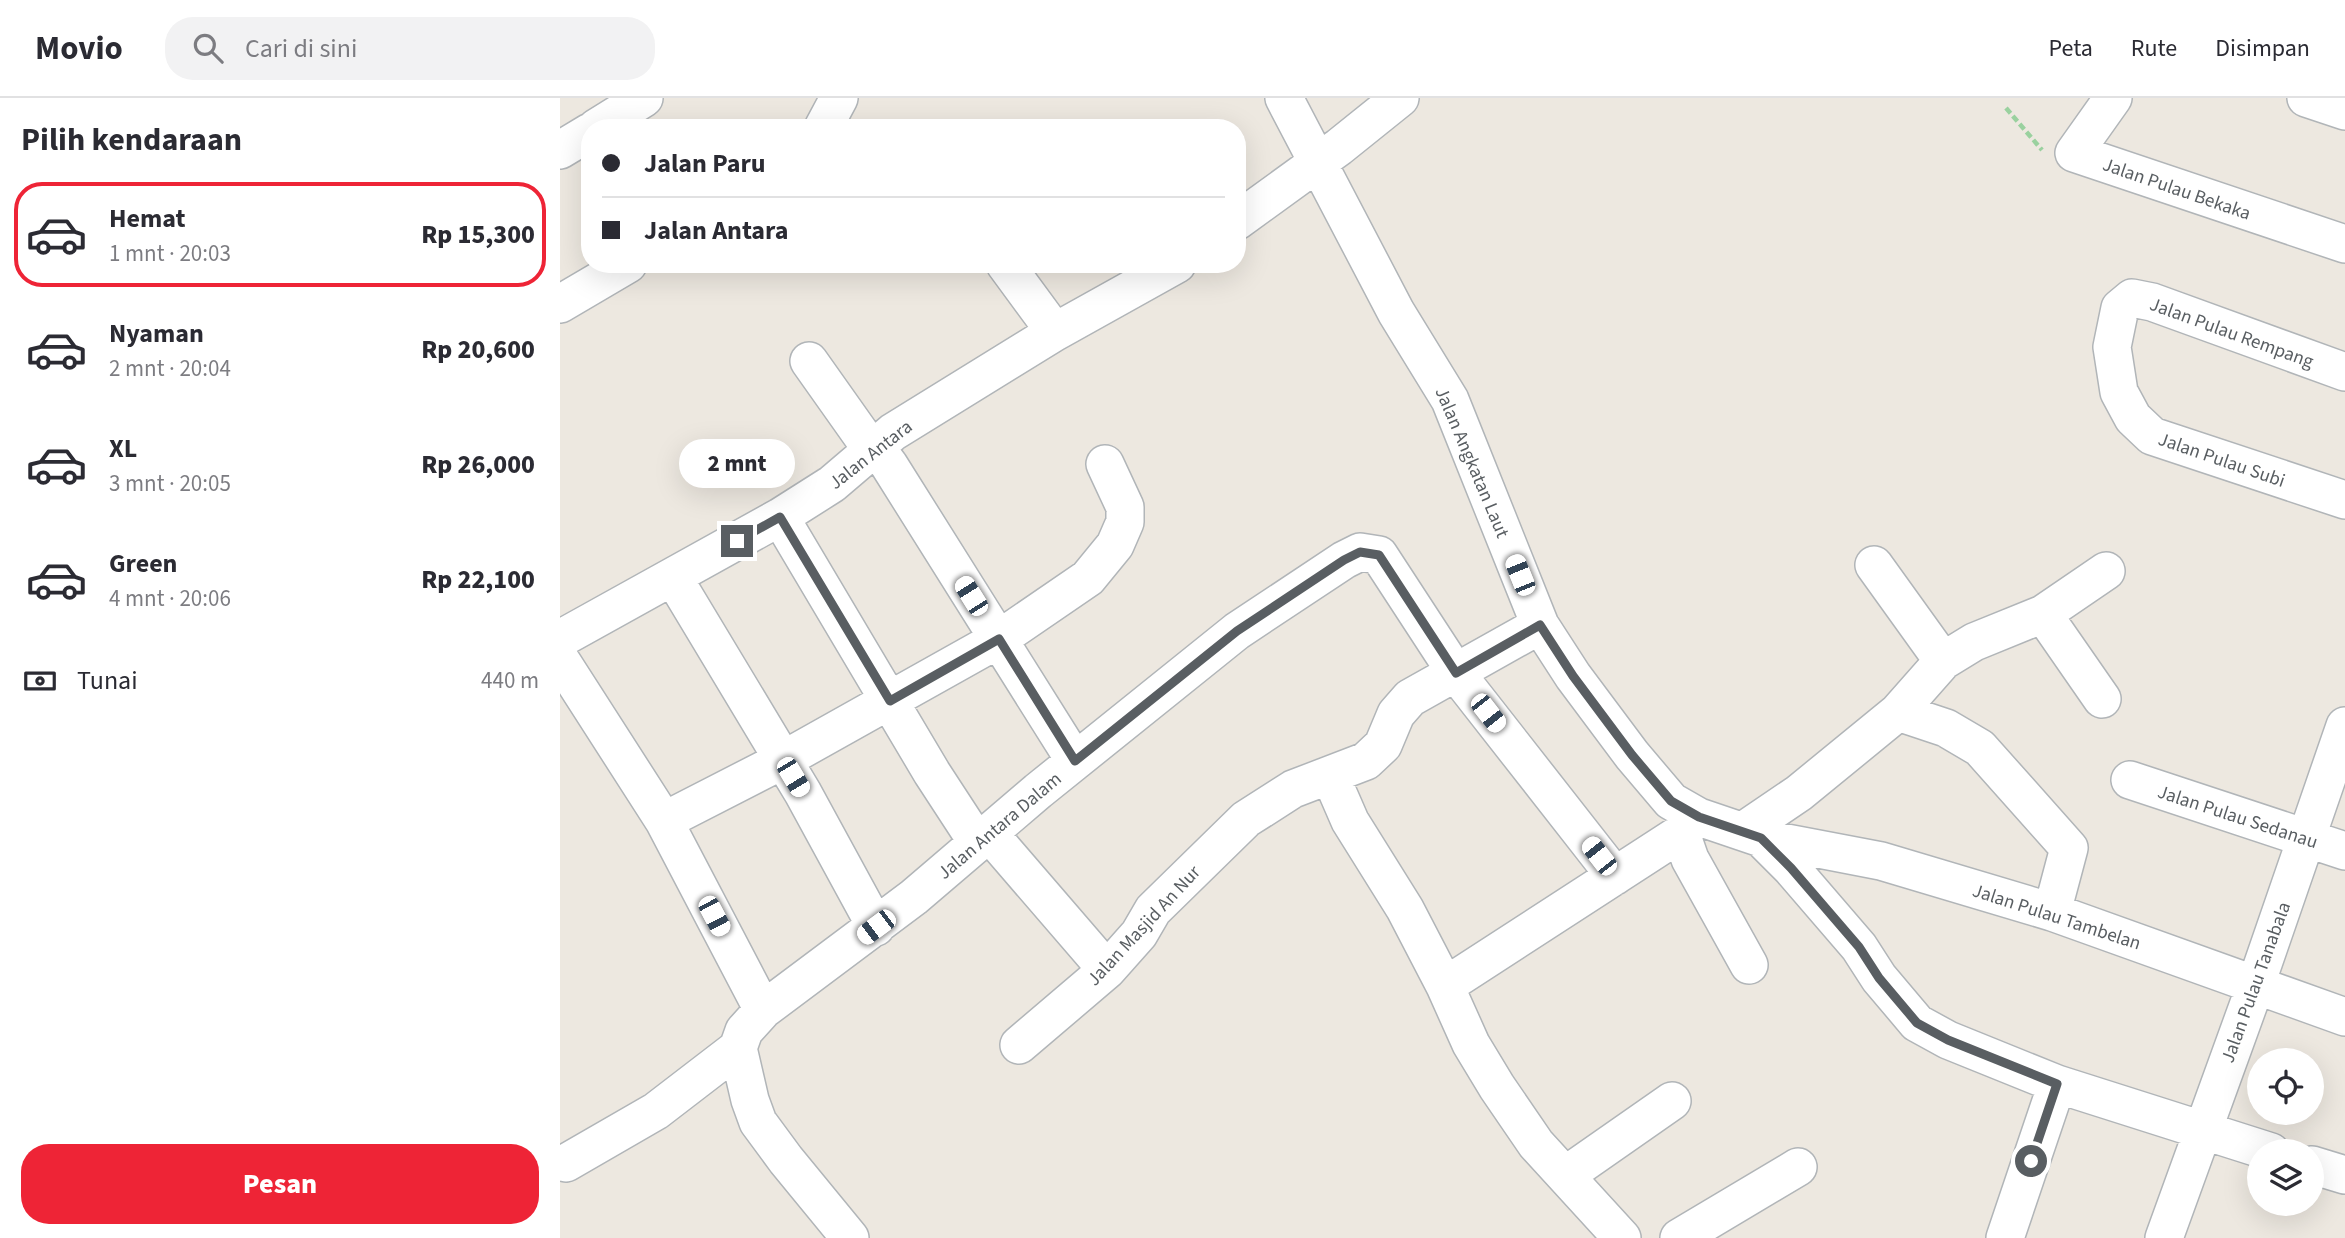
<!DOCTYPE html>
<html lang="id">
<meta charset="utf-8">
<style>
body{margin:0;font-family:"Source Sans 3",sans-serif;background:#f2f2f3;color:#2b2b33;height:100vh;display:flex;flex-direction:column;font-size:26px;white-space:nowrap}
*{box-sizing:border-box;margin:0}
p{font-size:23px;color:#7c7c81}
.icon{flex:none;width:38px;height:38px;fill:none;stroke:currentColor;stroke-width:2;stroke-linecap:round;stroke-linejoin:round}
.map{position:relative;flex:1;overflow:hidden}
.sheet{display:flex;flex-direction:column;background:#fff;width:560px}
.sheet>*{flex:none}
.guide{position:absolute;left:21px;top:21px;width:665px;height:154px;border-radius:28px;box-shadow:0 7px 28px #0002;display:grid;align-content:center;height:154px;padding:0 21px;background:#fff}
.tools{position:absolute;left:1687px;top:950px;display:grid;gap:14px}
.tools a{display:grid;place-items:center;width:77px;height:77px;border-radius:50%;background:#fff;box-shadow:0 7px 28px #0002;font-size:35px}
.end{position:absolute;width:32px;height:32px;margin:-16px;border:9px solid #595e62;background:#fff;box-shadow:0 0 0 4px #fff}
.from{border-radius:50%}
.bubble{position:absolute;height:49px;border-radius:24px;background:#fff;box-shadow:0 7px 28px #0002;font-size:23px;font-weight:800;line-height:49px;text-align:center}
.car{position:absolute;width:21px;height:42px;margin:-21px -10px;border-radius:9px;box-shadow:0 0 5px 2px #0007;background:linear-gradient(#fff 24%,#345 0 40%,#fff 0 76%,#345 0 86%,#fff 0)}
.guide b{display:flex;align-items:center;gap:24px;height:66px;font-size:26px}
.guide b+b{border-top:2px solid #e1e1e2}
.guide i{width:18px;height:18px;background:#2b2b33}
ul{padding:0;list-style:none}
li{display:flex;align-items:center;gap:21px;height:105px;margin:0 14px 10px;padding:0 7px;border:4px solid transparent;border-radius:28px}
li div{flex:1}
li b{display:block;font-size:26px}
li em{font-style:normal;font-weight:800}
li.on{border-color:#ee2436}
li>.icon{width:63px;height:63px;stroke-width:1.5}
h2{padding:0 21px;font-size:32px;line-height:84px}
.pay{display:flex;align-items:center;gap:18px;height:77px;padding:0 21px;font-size:26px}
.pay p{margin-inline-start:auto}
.primary-button{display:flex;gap:14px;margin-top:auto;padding:14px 21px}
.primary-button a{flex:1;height:80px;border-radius:28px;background:#ee2436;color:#fff;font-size:28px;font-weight:800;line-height:80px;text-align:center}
header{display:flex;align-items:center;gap:42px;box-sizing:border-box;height:98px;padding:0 35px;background:#fff;border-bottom:2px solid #e1e1e2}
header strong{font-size:33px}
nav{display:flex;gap:38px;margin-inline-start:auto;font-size:24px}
.search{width:490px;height:63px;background:#f2f2f3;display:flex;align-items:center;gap:18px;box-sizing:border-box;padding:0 24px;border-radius:28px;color:#7c7c81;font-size:26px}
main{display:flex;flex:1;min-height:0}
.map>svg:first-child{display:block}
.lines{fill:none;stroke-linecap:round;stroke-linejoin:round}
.minor-casing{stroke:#b1b5b8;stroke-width:40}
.path{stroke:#9ad19f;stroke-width:4.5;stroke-dasharray:7 3.5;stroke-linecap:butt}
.minor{stroke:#fff;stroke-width:37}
.route{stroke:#595e62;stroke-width:9}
.labels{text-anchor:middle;stroke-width:5;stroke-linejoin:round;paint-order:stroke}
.street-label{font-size:19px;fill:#595e62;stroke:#fff}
</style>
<header>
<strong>Movio</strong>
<div class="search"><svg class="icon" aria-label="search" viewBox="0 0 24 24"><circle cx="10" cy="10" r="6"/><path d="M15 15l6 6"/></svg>Cari di sini</div>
<nav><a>Peta</a><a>Rute</a><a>Disimpan</a></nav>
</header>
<main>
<section class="sheet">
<h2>Pilih kendaraan</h2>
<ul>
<li class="on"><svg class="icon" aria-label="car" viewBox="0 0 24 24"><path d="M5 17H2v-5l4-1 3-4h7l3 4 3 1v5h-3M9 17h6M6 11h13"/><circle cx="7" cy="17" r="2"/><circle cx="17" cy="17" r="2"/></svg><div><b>Hemat</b><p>1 mnt · 20:03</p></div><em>Rp 15,300</em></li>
<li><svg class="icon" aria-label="car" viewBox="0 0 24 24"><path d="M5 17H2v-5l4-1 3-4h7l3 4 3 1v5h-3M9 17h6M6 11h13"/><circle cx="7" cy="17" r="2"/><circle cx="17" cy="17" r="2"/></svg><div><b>Nyaman</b><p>2 mnt · 20:04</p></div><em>Rp 20,600</em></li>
<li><svg class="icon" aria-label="car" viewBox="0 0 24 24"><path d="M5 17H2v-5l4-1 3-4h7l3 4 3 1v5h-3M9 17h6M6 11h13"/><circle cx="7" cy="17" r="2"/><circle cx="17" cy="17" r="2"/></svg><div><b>XL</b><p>3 mnt · 20:05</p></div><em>Rp 26,000</em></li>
<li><svg class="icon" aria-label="car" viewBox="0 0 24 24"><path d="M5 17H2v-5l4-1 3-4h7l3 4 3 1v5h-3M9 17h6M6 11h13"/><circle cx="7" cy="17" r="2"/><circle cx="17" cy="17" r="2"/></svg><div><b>Green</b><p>4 mnt · 20:06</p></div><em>Rp 22,100</em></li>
</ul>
<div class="pay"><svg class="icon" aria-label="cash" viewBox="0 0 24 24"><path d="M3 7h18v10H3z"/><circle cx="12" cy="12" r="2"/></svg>Tunai<p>440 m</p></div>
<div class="primary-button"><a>Pesan</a></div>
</section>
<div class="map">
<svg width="1785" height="1140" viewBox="0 0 1785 1140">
<rect width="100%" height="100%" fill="#ede8e0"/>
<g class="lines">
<g class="minor-casing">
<path id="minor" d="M724,0l112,214 54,88 90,225 33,51 59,79 39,46 28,16 62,21 120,23 171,51 293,105
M1553,0l-39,55 271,91
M1746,0l39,13
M36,30l48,-30
M263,30l16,-30
M0,52l30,-18
M677,123l102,-74 61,-49
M445,166l50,68
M0,206l68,-40
M249,263l63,89 11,7 6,8 186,296
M1785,274l-193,-70 -20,-4 -12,10 -8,39 7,45 14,26 19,18 193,64
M220,419l152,256 45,69
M1314,467l69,96
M113,479l130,216 73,134
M1483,516l59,85
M0,541l220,-122 52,-33 61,-52 162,-100 122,-68
M0,561l104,162 99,189
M1338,614l48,16 34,20 89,100 -17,64
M770,677l20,46 55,88 40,77 26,58 26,43 39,57 86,94
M1570,682l215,71
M104,723l119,-61 216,-121 89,-61 27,-33 10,-23v-15l-20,-43
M1183,733l56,-38 99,-81 45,-51 31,-19 69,-28 63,-43
M428,734l119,138
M1121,735l9,26 59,106
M1201,740l30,30 68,79 20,31 38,45 31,17 109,44 214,68
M885,888l236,-153 18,-16
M459,947l88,-75 32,-36 14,-24 93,-91 47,-30 73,-28 17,-16 13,-31 14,-16 130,-73
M6,1065l90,-52 82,-63
M1752,1067l33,10
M1006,1077l106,-74
M290,1140l-64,-78 -28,-38 -8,-22 -12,-52 6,-17 19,-21 151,-113 124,-106 199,-160 107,-71 16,-8 19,3 77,118 159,203
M1119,1140l119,-71
M1445,1140l52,-154
M1604,1140l92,-254 89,-258"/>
</g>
<path class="path" d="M1446,10l36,42"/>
<use href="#minor" class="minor"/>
</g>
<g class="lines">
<path class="route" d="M177,443l43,-24 110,184 109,-62 76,122 162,-130 107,-71 16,-8 19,3 77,118 84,-48 33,51 59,79 39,46 28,16 62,21 30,30 68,79 20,31 38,45 31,17 109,44 -26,77"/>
</g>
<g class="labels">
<g class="street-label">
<text transform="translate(1617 90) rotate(19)" y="7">Jalan Pulau Bekaka</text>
<text transform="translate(1672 234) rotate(20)" y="7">Jalan Pulau Rempang</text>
<text transform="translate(310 356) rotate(-38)" y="7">Jalan Antara</text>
<text transform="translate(1662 361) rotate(19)" y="7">Jalan Pulau Subi</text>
<text transform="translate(913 364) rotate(67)" y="7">Jalan Angkatan Laut</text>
<text transform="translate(1678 718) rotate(18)" y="7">Jalan Pulau Sedanau</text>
<text transform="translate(439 727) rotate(-40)" y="7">Jalan Antara Dalam</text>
<text transform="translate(1497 818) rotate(18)" y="7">Jalan Pulau Tambelan</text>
<text transform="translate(583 827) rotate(-47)" y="7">Jalan Masjid An Nur</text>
<text transform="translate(1695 884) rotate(-70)" y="7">Jalan Pulau Tanabala</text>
</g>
</g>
</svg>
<div class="tools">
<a><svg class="icon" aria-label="locate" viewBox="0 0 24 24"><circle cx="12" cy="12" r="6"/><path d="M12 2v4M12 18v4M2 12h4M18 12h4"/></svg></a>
<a><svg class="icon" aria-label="layers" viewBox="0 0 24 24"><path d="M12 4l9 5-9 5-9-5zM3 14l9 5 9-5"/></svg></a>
</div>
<i class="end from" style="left:1471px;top:1063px"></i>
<i class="end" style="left:177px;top:443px"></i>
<div class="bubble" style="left:119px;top:341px;width:116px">2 mnt</div>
<i class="car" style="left:960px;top:477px;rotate:338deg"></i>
<i class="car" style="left:411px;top:498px;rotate:328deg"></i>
<i class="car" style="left:928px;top:615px;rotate:142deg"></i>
<i class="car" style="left:233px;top:679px;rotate:149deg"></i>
<i class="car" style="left:1039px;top:758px;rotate:322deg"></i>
<i class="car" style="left:154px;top:818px;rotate:152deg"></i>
<i class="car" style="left:316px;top:829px;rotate:233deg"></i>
<div class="guide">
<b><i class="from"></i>Jalan Paru</b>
<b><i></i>Jalan Antara</b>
</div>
</div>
</main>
